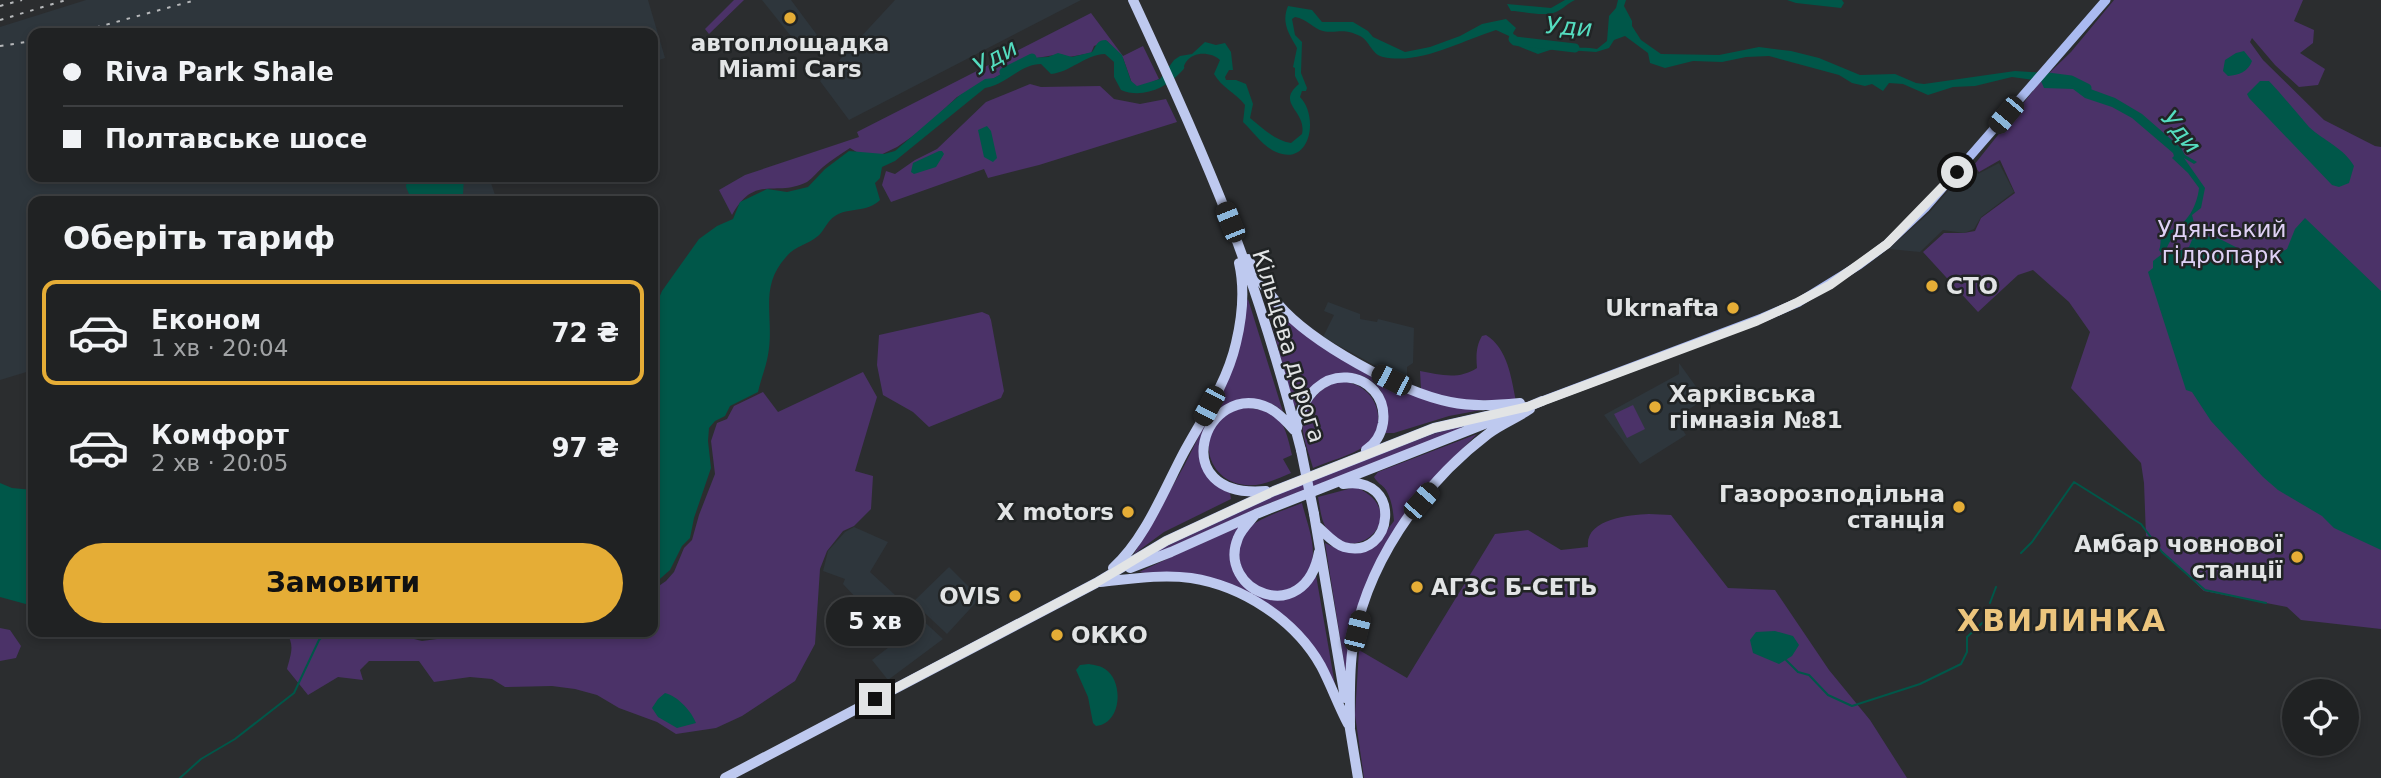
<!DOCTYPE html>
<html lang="uk">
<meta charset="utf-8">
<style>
body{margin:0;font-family:"DejaVu Sans",sans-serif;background:#2d2f30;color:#f1f3f6;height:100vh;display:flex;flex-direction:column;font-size:26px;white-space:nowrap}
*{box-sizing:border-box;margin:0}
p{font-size:23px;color:#a2a4a6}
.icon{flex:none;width:38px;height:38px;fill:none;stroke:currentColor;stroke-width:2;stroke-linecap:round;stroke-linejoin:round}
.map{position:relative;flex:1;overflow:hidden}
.details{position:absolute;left:28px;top:196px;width:630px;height:441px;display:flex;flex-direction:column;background:#202223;border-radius:14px;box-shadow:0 4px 10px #0003,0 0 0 2px #3d3f41}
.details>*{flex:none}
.banner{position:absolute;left:28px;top:28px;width:630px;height:154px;border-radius:14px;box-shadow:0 4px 10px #0003,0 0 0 2px #3d3f41;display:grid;align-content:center;height:154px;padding:0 35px;background:#202223}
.tools{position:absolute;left:2282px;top:679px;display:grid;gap:14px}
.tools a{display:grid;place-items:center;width:77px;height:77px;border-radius:50%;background:#202223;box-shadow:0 4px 10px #0003,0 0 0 2px #3d3f41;font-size:35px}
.end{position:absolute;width:32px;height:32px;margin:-16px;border:9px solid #e2e4e5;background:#111;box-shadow:0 0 0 4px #111}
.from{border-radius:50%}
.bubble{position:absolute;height:49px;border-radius:24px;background:#202223;box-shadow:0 4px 10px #0003,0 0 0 2px #3d3f41;font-size:23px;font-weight:700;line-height:49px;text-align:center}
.car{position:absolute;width:21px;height:42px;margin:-21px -10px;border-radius:9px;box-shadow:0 0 5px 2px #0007;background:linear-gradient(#222 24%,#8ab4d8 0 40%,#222 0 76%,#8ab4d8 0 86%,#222 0)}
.banner b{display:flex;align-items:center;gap:24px;height:66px;font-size:26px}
.banner b+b{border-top:2px solid #3d3f41}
.banner i{width:18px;height:18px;background:#f1f3f6}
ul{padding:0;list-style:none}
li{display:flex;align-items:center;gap:21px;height:105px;margin:0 14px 10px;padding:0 21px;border:4px solid transparent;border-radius:14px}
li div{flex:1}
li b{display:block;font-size:26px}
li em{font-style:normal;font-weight:700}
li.current{border-color:#e5ad36}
li>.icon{width:63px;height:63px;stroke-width:1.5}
h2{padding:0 35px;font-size:32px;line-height:84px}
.primary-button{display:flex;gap:14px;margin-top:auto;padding:14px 35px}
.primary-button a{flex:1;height:80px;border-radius:42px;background:#e5ad36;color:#111;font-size:28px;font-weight:700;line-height:80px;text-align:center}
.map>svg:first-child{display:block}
.built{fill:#2e363c}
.green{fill:#4b3268}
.water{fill:#005749;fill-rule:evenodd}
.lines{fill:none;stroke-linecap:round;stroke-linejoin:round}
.stream{stroke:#005749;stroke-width:2}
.river{stroke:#005749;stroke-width:9}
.primary{stroke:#aabaf0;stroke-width:9}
.trunk{stroke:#bec9ef;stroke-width:10}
.rail{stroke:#b6b8ba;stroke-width:2;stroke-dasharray:3.5 7;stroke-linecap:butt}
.trunk-bridge{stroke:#bec9ef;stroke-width:10}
.route{stroke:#e2e4e5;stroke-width:9}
.poi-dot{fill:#e5ad36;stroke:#212425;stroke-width:2.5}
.labels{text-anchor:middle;stroke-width:5;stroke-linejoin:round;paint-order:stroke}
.poi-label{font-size:23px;font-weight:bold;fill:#e2e4e5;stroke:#212425;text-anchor:end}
.park-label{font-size:23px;fill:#dfd1f5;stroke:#212425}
.street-label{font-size:23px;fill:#e2e4e5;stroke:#212425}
.water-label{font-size:24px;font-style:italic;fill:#54dcbf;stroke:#212425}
.district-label{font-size:30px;font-weight:bold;letter-spacing:2px;fill:#ecc57d;stroke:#212425}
</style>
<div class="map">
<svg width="2381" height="778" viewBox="0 0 2381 778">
<rect width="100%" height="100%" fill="#2b2d2f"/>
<path class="built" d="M86,0h562l17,58 -12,4v-29h-620v144h456l8,24h-464v169l-33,10v-353z
M762,0h29l26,35 -15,15z
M895,0h186l-232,120 -29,-39z
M1999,163l15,29 -33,25 -7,12 -10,4 -21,-3 -23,22 -31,-3 40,-36 38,-44 5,-2 6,7z
M1328,302l32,12v5l17,3 1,-3 36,9 -1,35 -6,4v16l-84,-46 11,-22 -10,-4z
M1679,363l26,36 -30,19 11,17 -46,29 -36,-49 75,-41z
M854,527l34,15 -18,30 73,67 -55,41 -16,-20 25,-19 -54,-57 2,-5 -22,-8 5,-20 17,-19z
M949,567l31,31 -33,36 -34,-32z"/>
<path class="green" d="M734,0h10l-35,34 -4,-5z
M2114,0h189l-9,21 20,9 -1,13 -13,10 25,16 -7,16 -19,2 -24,-22 -23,-27 -2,4 13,18 61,60 51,26 6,1v482l-80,-9 -14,-13 -83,-16 -58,-55 -2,-53 -3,-20 -70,-75 19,-56 -21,-30 -36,-32 -15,5 -40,37 -55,-60 21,-19h20l11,-2 6,-13 34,-25 -15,-33 -21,12 -5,-7 67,-84 30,-29z
M1091,13l32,43 20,-10 16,33 -21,9 -5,-2 -10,-28 -16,-17 -13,5 -3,7 -22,4 -9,-3 -29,5 -74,38 -34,32 -26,18 -27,13 -20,-12c-9,6 -19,12 -27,19 -5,4 -10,11 -16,15 -32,16 -52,-9 -75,33l-13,-25 26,-15 114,-38 -2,-5z
M1030,84l11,3 59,-1 14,13 26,5 26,-5 11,23 -138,43 -51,13 -4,-9 -93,33 -9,-17 4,-14 9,3 20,-14 22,-11 49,-47z
M1264,294l18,18 89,61 110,37 -32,6 -55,17h-9c17,-63 -56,-84 -91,-25z
M1248,299l35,113c-20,-21 -63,-16 -74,13 -2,6 -2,44 1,50 3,9 11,14 20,18l1,6 -67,33 -30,22 50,-88 43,-86 18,-76z
M982,312l7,3 2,5 13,71 -3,7 -72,29 -16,-15 -30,-17 -6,-30 2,-30z
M1486,335c22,14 25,42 30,66l-65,-1 -30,-11 -1,-18c20,4 39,9 57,-3 -1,-12 -1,-22 5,-32z
M863,372l14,25 -22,74 18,5 -2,33 -17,17 -11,5 -16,20 -7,18 -5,75 -20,37 -53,35 -26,12 -40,6 -19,-12 -38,-14 -22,-13 -22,-6 -23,-3 -47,1 -13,-8 -22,-2 -36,5 -15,-21h-50l-9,9 3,10 -25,-3 -30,18 -21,-26c4,-15 8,-24 -1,-37h106l2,2 28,7 68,-9c10,0 16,3 25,4 10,1 21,-1 30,-4h108v-42l13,-9 8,-9 10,-24 8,-8 7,-25 16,-41 -4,-33 6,-18 10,-4 7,-13 29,-14 15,20z
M1343,381c7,2 14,3 20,8 19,13 21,44 2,57 -15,10 -36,15 -52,22 -7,-26 -20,-48 1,-70 11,-12 13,-13 29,-17z
M1633,405l12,24 -18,9 -13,-24z
M1242,407c38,4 42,12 50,48l-9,4 8,14c-15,6 -29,14 -46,12 -30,-3 -46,-34 -30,-60 6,-9 17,-14 27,-18z
M1461,427l1,2 -202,78 -100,45 -1,-2 130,-61 147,-56z
M1477,434l-40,41 -51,72 -40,128 -21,-132 15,7 37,-7 17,-22c-1,-10 -2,-21 -8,-31 -3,-5 -9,-7 -12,-13l4,-5z
M1356,487c58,26 -1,83 -29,42 -6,-8 -7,-22 -9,-32z
M1302,503c4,17 14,41 10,58 -9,44 -73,39 -73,-8 1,-10 3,-17 10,-25 9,-10 39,-19 53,-25z
M1649,514l22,1 57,73 47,2 54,80 41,50 37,58h-543l-9,-63 4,-65 48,28 88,-144 33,-4 33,20 27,-3c-3,-28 40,-32 61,-33z
M1247,522l-14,20 8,38 39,19 36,-24 20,116 -40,-61 -55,-39 -102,-19z
M0,628l10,2 11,16 -5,12 -16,3z"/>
<path class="water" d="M1565,0h10c-7,3 -12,9 -19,12 -12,5 -33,-1 -45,-1l-4,-7 44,4z
M1618,0h8l-2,6 8,15v5l9,14 20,14 58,1 40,-8 32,4 28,7 41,17 35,-1 21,9 8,1 91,-13 33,2 4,7 11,-1 52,19 27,16 39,34 4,7 12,7 -3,2 -10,-6 21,30 -4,20 -9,7 5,19 23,5 43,22 24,-12 8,-20 10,-11 76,73v259l-47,-22 -12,-12 -44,-26 -15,-13 -52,-56 -19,-29 -6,-2 -38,-118 5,-4v-7l9,-7 -3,-4c3,-6 0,-13 4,-19 20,1 34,-23 36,-43l-11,-15 -16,-15 2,-2 -1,-3 -41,-35 -20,-11 -27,-9 -12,-9 -29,-1 -3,-7 -29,-4 -37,9 -22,1 -25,8 -25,-11 -14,-1 -6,8 -11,-7 -7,2 -13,-3 -13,-8 -70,-19 -23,1 -24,5 -29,-1 -28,7 -15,-5 -2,-10 -23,-17 -11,4 -5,8 -13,4 -43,-3 -15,5 -25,-10 -4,-8 -13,-6c-35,11 -76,35 -113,27 -12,-3 -13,-16 -23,-21 -18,-9 -22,-2 -37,-5 -9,-2 -16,-12 -28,-14l-3,2 3,16 7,7 -1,31 6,15 -1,3h-4l-2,6c19,19 11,70 -24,55 -15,-7 -22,-20 -33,-30l2,-17c-10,-13 -23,-17 -31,-31l6,-14c-9,-8 -26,-9 -34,2 -5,8 2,3 -5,10 -15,16 -39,27 -60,18l-7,-13v-15l-9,-8c-21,1 -34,18 -54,20l-10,-10c-21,0 -35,21 -56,24l-90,73 -13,6 -2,11 -5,5 5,17c-13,13 -32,7 -45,16 -8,5 -11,15 -17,20 -11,9 -23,10 -32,21 -28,31 -11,61 -18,98 -2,12 -7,24 -10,37l-28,14 -5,10 -10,5 -6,7 -1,13 3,27 -17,50 -4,20 -8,8 -12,24 -17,15v-273l9,-21 37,-52 18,-13 16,-7 7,-17 27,-13 20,3 21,-5 17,-18 24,-18 35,3 11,-3 65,-56 25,-16 9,-1 35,-20 19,-1 10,-4 14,4 20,-5c5,-6 4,-12 14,-12l16,15 9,26 6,5 23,-7 14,-19 6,-4 12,-2 13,-12 11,3 9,-2 6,9 2,18h-4l-4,7 1,3h10l10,4 7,20 -3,14c14,11 24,22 41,25l11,-9c5,-24 -27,-30 -3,-50l-4,-8v-8l-2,-1 4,-19c-8,-14 -16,-25 -9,-42l24,4 10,12h31l15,9 5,6 32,15 25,-5 30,-11 22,-12 24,-5 10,9 -3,5c9,20 63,12 84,16l10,-8 2,-25 7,-8zM2187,225l7,10 -5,12 -10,4 -5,-1 -8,1c2,-10 12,-21 21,-26z
M1787,0h55l2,3 -3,5 -45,-5z
M2244,51l8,10c-4,11 -13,14 -24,15l-5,-5 2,-11 11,-7z
M2260,81h9c14,15 27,31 40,46 15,14 35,21 45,39l-5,17 -10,4 -7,-2 -83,-87 -2,-4z
M987,126l4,5 6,27 -4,4 -9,-5 -6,-27z
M939,151h3l2,3 -8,13 -22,7 -3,-2 2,-9z
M407,177h57l-1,17 -4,7h-47l-6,-14z
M0,483l12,5 21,2v116l-33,-9z
M1775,631l18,5 6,9 -7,11 -13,8 -26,-11 -3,-13 6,-8z
M1089,664c5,1 12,2 16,5 19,12 17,55 -9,57l-3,-3 -5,-26 -12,-27 4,-5z
M665,693c13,3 27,19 31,30l-19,5 -19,-11 -6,-9 6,-9z"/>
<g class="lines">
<path class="stream" d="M2021,553l11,-11 42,-60 67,42 21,28 43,38 61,13
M1990,603l6,-16
M1786,660l12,12 11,3 19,20 24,11 68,-22 41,-20 6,-12v-15l24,-22v-3
M180,778l21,-19 34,-20 59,-46 25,-53 8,-8"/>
<path class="river" d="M1513,39l2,2 60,7
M1004,72l28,-14
M2040,76l31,4 16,8"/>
<path class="primary" d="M1542,401l220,-83 37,-16 60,-37 28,-21 38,-36 181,-208"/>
<path class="trunk" d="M1133,0c34,73 67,146 96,220 29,75 52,152 72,230
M1248,259c8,16 19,32 30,45 33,39 123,88 172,98 24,5 47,3 70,1
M1523,409l19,-8
M1297,428c12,-75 93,-58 86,-5 -2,12 -8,21 -17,27
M1266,491c-103,9 -62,-113 3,-83 10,5 18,14 25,22
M1314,514l31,184
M1254,516c-6,7 -13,14 -16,22 -22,53 67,91 81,14
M1318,527c8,7 16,17 26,20 50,14 60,-73 -1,-63
M1113,568c32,-29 50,-76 70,-114 19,-35 44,-71 53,-111 6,-25 9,-54 3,-80
M1130,568l41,-16 85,-38 246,-97
M1100,582c30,-3 61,-8 91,-4 52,8 104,42 130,88 10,19 17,39 27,58
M1349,723l9,55
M1350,728c0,-25 -1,-50 2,-75 11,-86 69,-168 136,-219 13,-10 29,-16 42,-25
M725,778l371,-195 70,-42 108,-50 160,-63 93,-21"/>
<path class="rail" d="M0,6l22,-6
M0,20l66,-20
M76,33l120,-33
M0,46l33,-5"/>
<path class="trunk-bridge" d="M1301,450l13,64"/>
</g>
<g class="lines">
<path class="route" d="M875,699l221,-116 70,-42 108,-50 160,-63 93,-21 230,-86 41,-19 32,-17 57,-41 70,-72"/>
</g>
<g class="poi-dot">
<circle cx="790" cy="18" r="7"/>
<circle cx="1932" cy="286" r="7"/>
<circle cx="1733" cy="308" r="7"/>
<circle cx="1655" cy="407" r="7"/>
<circle cx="1959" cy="507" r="7"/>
<circle cx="1128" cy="512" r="7"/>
<circle cx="2297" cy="557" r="7"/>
<circle cx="1417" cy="587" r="7"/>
<circle cx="1015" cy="596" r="7"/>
<circle cx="1057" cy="635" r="7"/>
</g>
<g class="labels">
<g class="poi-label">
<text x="790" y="51" text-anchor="middle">автоплощадка<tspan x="790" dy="26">Miami Cars</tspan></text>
<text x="1946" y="294" text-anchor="start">СТО</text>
<text x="1719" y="316">Ukrnafta</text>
<text x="1669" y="402" text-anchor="start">Харківська<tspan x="1669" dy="26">гімназія №81</tspan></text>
<text x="1945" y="502">Газорозподільна<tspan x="1945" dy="26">станція</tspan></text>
<text x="1114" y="520">Х motors</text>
<text x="2283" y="552">Амбар човнової<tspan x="2283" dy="26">станції</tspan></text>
<text x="1431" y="595" text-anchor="start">АГЗС Б-СЕТЬ</text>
<text x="1001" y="604">OVIS</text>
<text x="1071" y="643" text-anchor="start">ОККО</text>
</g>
<g class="park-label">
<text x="2222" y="237">Удянський<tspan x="2222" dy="26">гідропарк</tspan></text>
</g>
<g class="street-label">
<text transform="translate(1289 346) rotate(73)" y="8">Кільцева дорога</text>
</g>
<g class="water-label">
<text transform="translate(1569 27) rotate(4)" y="8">Уди</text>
<text transform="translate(995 57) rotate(-29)" y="8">Уди</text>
<text transform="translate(2181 132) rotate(51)" y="8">Уди</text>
</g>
<g class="district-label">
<text x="2062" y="631">ХВИЛИНКА</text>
</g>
</g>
</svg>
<div class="tools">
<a><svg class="icon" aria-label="locate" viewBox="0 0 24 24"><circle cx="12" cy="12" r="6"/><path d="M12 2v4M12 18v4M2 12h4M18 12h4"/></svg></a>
</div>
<i class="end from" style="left:1957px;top:172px"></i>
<i class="end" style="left:875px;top:699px"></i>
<div class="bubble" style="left:826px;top:597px;width:98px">5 хв</div>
<i class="car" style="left:2006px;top:115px;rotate:220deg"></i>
<i class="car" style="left:1230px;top:222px;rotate:338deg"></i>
<i class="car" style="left:1391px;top:380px;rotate:297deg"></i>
<i class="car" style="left:1209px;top:406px;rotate:208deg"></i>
<i class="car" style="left:1421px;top:501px;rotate:41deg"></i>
<i class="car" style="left:1357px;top:631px;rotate:14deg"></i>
<div class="banner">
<b><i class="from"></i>Riva Park Shale</b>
<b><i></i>Полтавське шосе</b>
</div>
<section class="details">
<h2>Оберіть тариф</h2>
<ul>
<li class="current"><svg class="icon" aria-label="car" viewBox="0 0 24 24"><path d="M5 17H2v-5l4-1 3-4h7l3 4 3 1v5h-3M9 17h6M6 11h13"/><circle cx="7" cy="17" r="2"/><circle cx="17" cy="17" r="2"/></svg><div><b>Економ</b><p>1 хв · 20:04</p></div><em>72 ₴</em></li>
<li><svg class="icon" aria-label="car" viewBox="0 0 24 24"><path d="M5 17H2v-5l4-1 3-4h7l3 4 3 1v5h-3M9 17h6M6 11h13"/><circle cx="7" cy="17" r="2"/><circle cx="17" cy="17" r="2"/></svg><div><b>Комфорт</b><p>2 хв · 20:05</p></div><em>97 ₴</em></li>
</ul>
<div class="primary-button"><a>Замовити</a></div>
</section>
</div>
